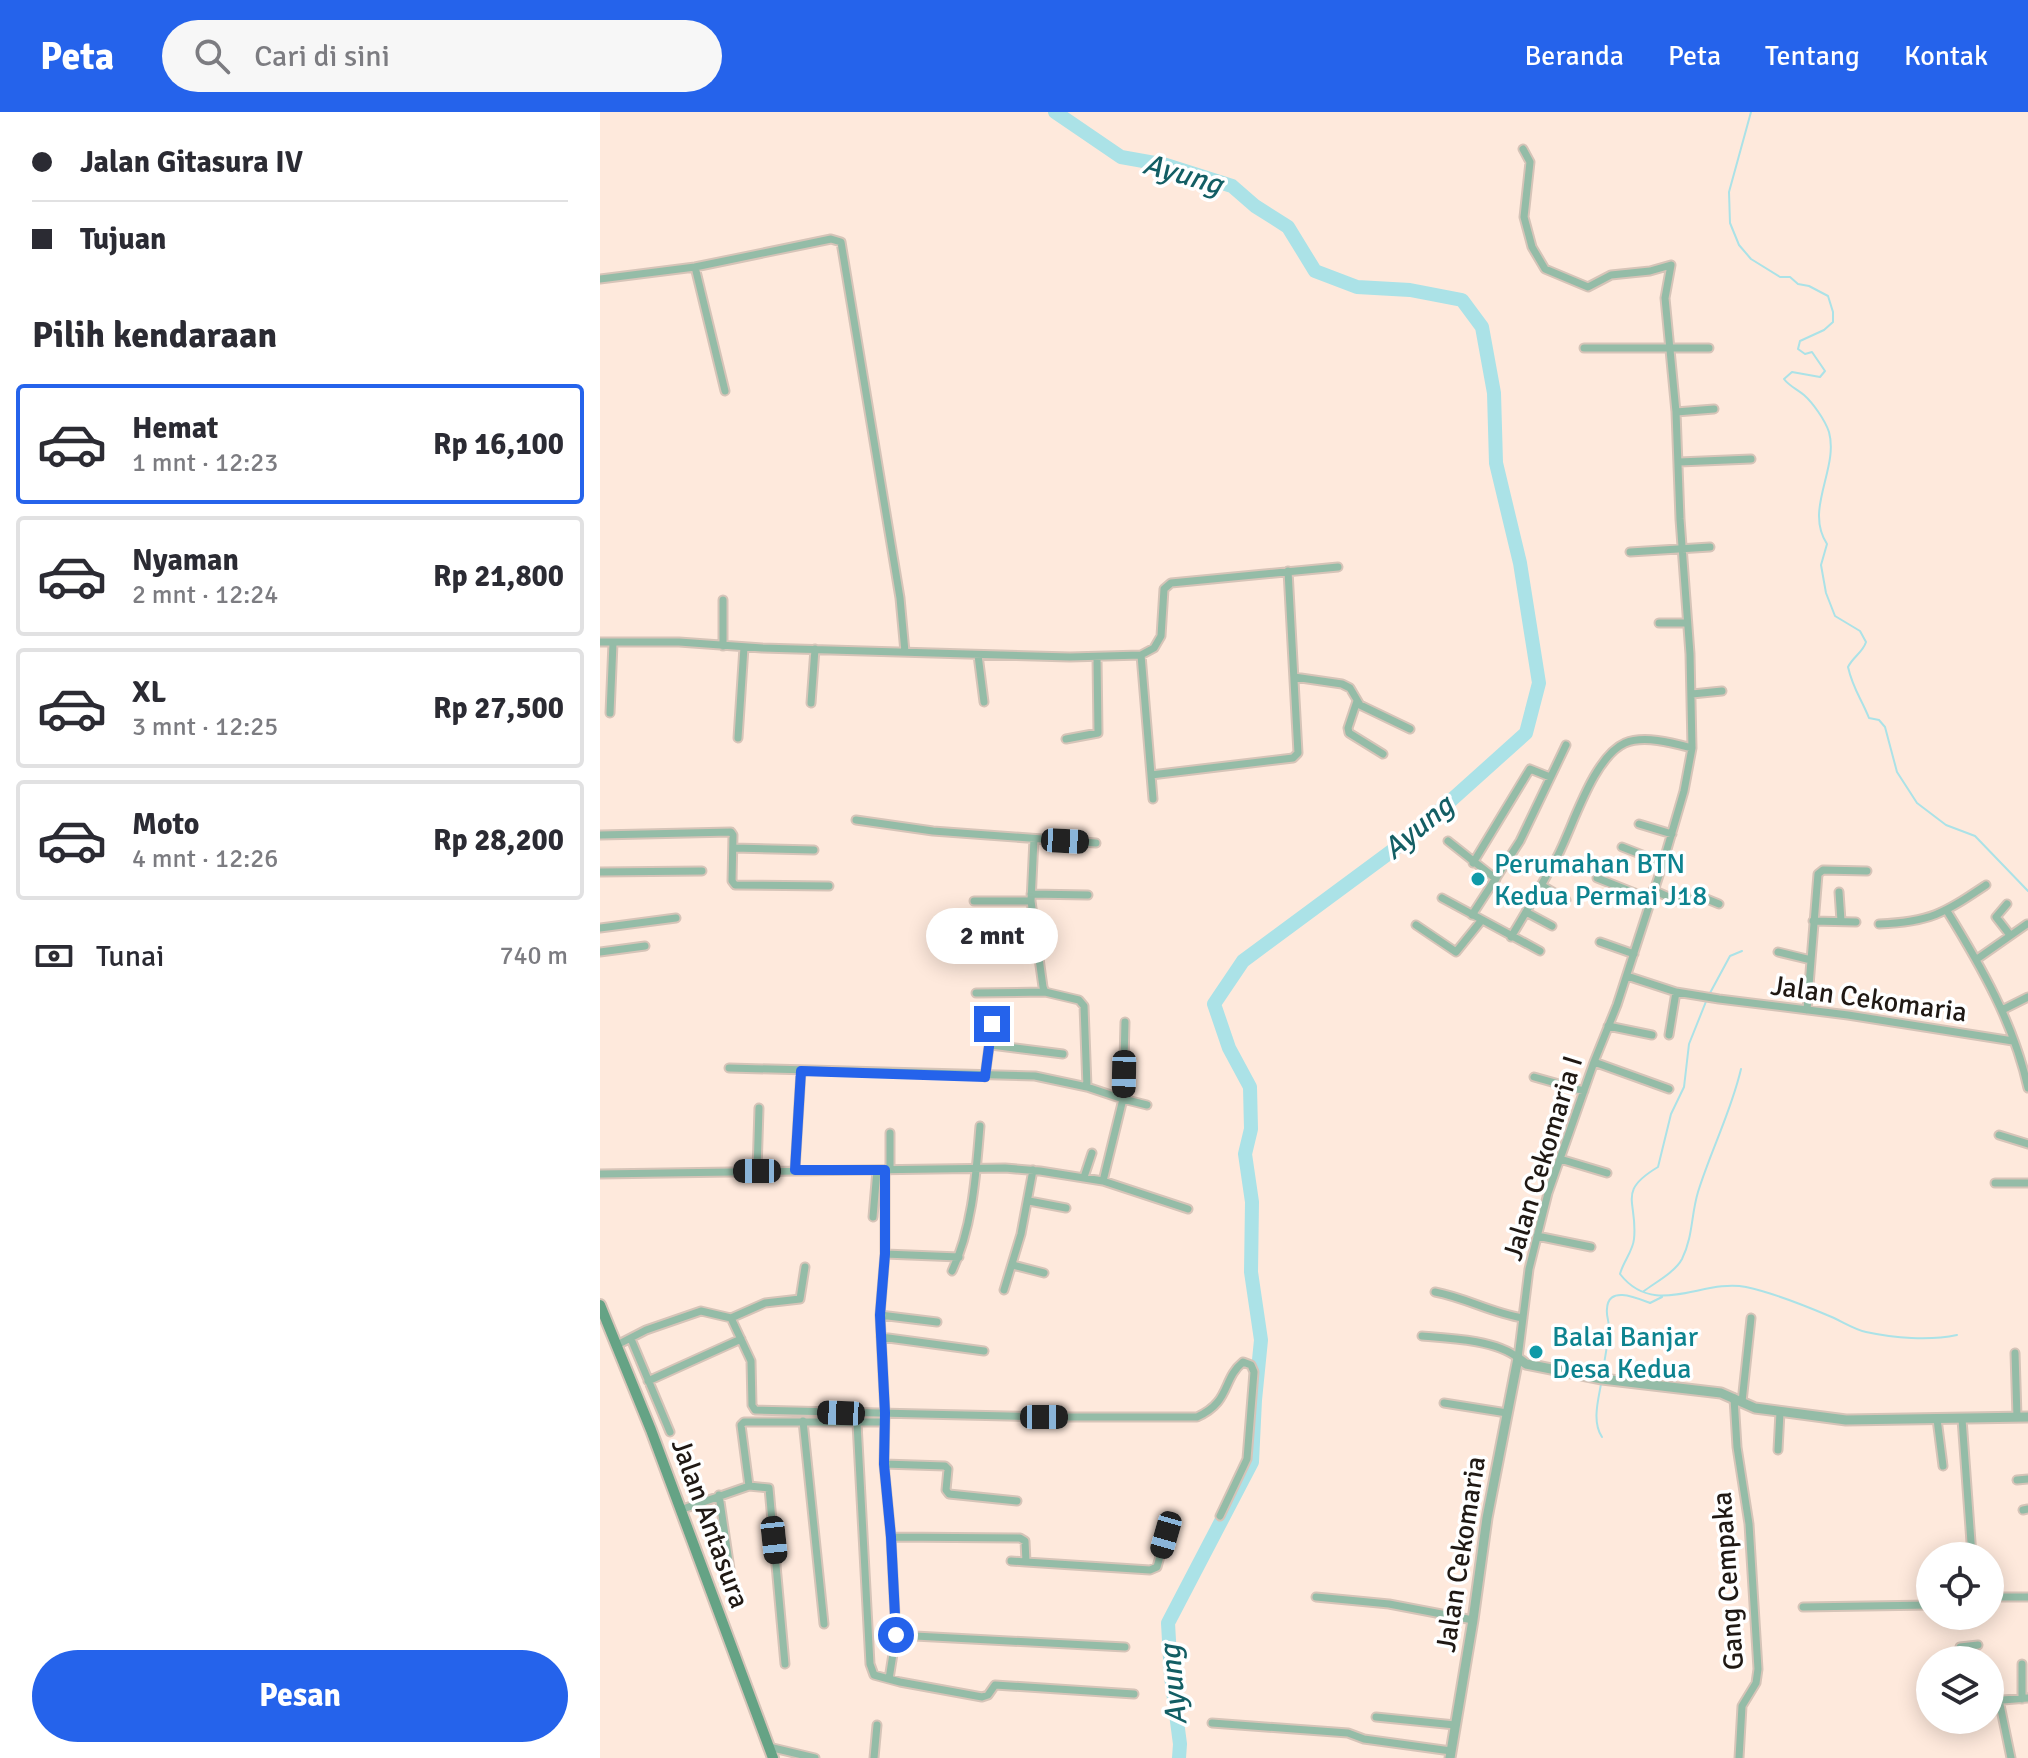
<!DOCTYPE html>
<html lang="id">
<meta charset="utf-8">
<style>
body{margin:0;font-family:Signika,sans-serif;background:#f7f7f7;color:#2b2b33;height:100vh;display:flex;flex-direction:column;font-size:30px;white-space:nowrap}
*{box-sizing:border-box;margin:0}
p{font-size:26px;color:#7c7c81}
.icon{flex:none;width:44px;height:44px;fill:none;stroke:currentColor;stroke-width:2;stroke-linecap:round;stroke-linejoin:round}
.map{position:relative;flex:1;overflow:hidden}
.drawer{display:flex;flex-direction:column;background:#fff;width:600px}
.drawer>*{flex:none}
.top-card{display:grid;align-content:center;height:176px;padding:0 32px;background:#fff}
.controls{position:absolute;left:1316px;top:1430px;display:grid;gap:16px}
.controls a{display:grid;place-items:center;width:88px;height:88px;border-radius:50%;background:#fff;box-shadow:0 4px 20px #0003;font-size:40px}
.end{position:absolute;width:36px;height:36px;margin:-18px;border:10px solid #2563eb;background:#fff;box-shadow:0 0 0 4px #fff}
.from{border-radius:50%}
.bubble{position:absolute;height:56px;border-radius:28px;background:#fff;box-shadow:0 4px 20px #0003;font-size:26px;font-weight:700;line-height:56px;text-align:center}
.car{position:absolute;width:24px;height:48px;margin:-24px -12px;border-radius:10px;box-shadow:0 0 6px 2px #0007;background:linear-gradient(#222 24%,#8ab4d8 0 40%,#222 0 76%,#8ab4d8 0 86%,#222 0)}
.top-card b{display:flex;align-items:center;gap:28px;height:76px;font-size:30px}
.top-card b+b{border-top:2px solid #e1e1e2}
.top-card i{width:20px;height:20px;background:#2b2b33}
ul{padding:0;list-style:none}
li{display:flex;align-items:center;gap:24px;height:120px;margin:0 16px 12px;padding:0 16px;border:4px solid #e1e1e2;border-radius:8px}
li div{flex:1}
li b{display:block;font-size:30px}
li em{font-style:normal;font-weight:700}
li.selected{border-color:#2563eb}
li>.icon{width:72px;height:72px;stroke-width:1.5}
h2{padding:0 32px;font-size:36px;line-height:96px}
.pay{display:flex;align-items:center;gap:20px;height:88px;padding:0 32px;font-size:30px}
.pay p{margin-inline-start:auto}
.cta{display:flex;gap:16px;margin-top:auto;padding:16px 32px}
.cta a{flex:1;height:92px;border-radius:48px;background:#2563eb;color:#fff;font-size:32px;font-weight:700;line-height:92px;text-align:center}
header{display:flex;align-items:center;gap:48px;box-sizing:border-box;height:112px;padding:0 40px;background:#2563eb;color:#fff}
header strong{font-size:38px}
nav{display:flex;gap:44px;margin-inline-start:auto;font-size:28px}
.search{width:560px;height:72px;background:#f7f7f7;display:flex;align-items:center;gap:20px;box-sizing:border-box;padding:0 28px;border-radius:44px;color:#7c7c81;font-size:30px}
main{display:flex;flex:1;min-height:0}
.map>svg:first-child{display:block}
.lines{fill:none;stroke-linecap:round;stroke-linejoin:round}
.stream{stroke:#abe2e7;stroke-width:2}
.river{stroke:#abe2e7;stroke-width:14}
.minor-casing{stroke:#d6c4b8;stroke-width:11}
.tertiary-casing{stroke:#d6c4b8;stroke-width:13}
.secondary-casing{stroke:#d6c4b8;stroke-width:14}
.minor{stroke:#94bca7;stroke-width:7}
.tertiary{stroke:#94bca7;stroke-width:9}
.secondary{stroke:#65a385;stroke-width:10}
.route{stroke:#2563eb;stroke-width:10}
.culture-dot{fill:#0f9aa8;stroke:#fff;stroke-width:3}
.labels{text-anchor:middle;stroke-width:7;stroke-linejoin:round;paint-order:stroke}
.culture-label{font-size:28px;fill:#0d838f;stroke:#fff;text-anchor:start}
.street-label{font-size:28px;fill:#201914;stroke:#fff}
.water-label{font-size:30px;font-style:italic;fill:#135e64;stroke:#fff}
</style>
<header>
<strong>Peta</strong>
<div class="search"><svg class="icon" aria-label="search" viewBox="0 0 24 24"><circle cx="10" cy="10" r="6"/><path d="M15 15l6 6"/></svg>Cari di sini</div>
<nav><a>Beranda</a><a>Peta</a><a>Tentang</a><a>Kontak</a></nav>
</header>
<main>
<section class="drawer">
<div class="top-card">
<b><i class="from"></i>Jalan Gitasura IV</b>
<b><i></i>Tujuan</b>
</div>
<h2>Pilih kendaraan</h2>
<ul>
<li class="selected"><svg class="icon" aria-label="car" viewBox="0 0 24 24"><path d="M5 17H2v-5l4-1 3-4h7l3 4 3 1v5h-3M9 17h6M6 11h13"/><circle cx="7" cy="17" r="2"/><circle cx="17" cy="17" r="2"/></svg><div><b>Hemat</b><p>1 mnt · 12:23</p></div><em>Rp 16,100</em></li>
<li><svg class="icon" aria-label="car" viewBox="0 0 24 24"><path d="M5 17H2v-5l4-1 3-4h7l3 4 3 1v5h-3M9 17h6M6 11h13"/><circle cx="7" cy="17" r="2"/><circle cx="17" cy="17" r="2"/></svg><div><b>Nyaman</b><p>2 mnt · 12:24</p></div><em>Rp 21,800</em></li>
<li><svg class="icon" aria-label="car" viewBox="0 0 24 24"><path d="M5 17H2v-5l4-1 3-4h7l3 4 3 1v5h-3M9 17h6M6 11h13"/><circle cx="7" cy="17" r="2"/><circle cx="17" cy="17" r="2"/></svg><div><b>XL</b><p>3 mnt · 12:25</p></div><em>Rp 27,500</em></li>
<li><svg class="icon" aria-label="car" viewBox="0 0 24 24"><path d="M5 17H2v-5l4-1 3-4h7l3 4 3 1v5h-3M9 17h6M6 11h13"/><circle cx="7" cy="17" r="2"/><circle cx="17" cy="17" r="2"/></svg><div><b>Moto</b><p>4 mnt · 12:26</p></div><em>Rp 28,200</em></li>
</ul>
<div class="pay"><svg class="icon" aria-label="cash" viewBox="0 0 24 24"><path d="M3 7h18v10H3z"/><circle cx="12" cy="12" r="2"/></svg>Tunai<p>740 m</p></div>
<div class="cta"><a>Pesan</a></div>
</section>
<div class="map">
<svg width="1428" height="1646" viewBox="0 0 1428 1646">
<rect width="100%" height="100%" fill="#fee9dc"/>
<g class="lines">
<path class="stream" d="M1151,0l-22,80 1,31 9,22 12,14 29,18h10l8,7 11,2 19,10 5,16v10l-9,8 -24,11 -2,8 7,5 7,-2 13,19 -5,6 -28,-5 -8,7c5,7 13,10 20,16 9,8 21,25 25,37 10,37 -25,77 -2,112l-6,21 5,28 9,23 25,15 6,11c-3,10 -13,15 -18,25 5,22 13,31 21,51l10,2 6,7 12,45 20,31 29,22 29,11 53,55
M1110,881l20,-37 12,-5
M1107,887l-18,45 -5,43 -13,27 -13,53c-42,25 -20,34 -24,72 -1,12 -11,23 -14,35 35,45 83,4 126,13 28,6 55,17 81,28 13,5 26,14 39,17 28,6 63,9 91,3
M1044,1179c12,-9 31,-19 38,-32 11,-22 9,-44 16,-67 13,-42 33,-80 43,-123
M1002,1262c3,-15 6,-31 7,-46 0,-7 -3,-13 -2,-19 1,-24 30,-11 43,-6l12,-6
M1001,1272c-3,17 -9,38 1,53"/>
<path class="river" d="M455,0l66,45 45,8 66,21 23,20 33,21 27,44 42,16 53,3 52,10 20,27 12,66 2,70 24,100 19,120 -13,50 -118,106 -165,122 -29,43 15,44 21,39 1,42 -6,25 7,48 -1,70 10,68 -6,60 -3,62 -84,161 3,53 9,68 -1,14"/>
<g class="minor-casing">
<path id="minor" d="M95,155l30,124
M0,167l95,-12 136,-28 10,3 59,356 5,54
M984,236h125
M1076,300l38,-3
M1079,350l72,-3
M1030,440l80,-5
M1059,511h28
M0,530h79l83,6 308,9 71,-2 13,-7 7,-12 3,-47 7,-6 167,-16
M123,534v-46
M378,543l6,47
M541,543l10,120 142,-17 5,-5 -10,-182
M694,565l48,7 8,4 10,17 50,24
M1092,582l30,-3
M757,589l-9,27 1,5 34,21
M211,591l4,-54
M10,601l3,-70
M138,626l6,-91
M466,627l32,-6 -1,-76
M551,663l2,24
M256,708l77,11 163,12
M1039,712l33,10
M0,723l131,-3 2,3 -1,46 3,4 94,1
M848,729l48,38
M1022,735l41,16
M133,736l81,2
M873,751l57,-94 20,8
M0,760l102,-1
M997,766l53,21
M941,773l25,15
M1053,778l29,13 15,-8 22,9
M1239,780l2,29
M431,782l57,1
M842,786l98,53
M374,789h57
M1407,792l-11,13 14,18
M1347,799c34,55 67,113 81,177
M926,800l26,14
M872,803l48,-74 46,-96
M1213,809l43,1
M1279,812c52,-2 65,-11 107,-39
M816,813l40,27 25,-31
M0,816l76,-10
M911,825c16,-26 31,-53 46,-80 16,-30 36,-100 68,-114 19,-8 48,0 67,5
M370,826l66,4
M1000,830l34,12
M0,840l45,-6
M1178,840l33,8
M1377,847l50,-35
M1027,864l49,16 43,7 129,16 165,26
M376,881l69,-1
M1207,898l11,-136 5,-4 44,1
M1402,898l26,-13
M525,910l-2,77 24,6
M1008,914l44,9
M1069,923l7,-43
M391,933l72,9
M994,950l75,27
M129,956l306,8 52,11 -3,-81 -5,-6 -34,-8 -2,-5 -12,-86 3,-62
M385,965l7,-53
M934,965l50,14
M487,975l36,12 -20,82
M1399,1023l29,9
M960,1047l47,14
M195,1058l6,-99
M285,1058v84l-5,61 5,98 -1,51 7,73 5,98 -7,44
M290,1058v-37
M157,1059l2,-63
M0,1062l405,-6 35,3 63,10 85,28
M484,1065l8,-24
M1395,1071h33
M429,1089l37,7
M273,1105l4,-47
M937,1124l54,11
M285,1142l74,3
M413,1153l31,8
M352,1159c21,-44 24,-98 28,-145
M404,1178l17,-56 12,-64
M835,1180c32,6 56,21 88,26
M280,1203l57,7
M131,1206l34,-15 35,-4 5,-32
M822,1224c27,2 75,4 96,22l11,-89 19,-76 46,-131 23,-57 46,-142 21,-72 8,-43 -2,-94 -10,-135 -4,-107 -11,-114 6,-33 -21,6 -39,4 -23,12 -43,-18 -13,-22 -8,-30 6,-55 -7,-13
M281,1225l103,14
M31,1227l39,93
M17,1233l29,-15 55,-19 30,7 20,43 1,44 3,5 289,7h153c34,-15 25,-38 46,-55l8,3 3,7 -7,87 -27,57
M1415,1241l2,64
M48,1269l93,-42
M1134,1286l3,49 12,77 9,145 -2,14 -14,23 -3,52
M1142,1290l9,-84
M844,1291l63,10
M1337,1307l6,47
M1362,1307l10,137
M203,1309l21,203
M257,1311l13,241 4,11 26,7 82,15 6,-2 7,-10 139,9
M1178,1338l2,-38
M284,1352l61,2 3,3 -2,21 3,4 68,7
M1417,1368l11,-1
M149,1374l20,2 16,176
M119,1383l11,74
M80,1398l69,-24 -8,-61 3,-3h140
M1423,1398l5,-1
M291,1425l129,1 5,3 1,21 124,8 7,-3 9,-32
M411,1449l15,1
M716,1485l73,7 84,16
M1390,1485h38
M1203,1495l127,-2
M296,1523l229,12
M1358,1548l2,-13 18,-2
M1422,1587v-35
M1399,1588l12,58
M1390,1589l38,-3
M776,1605l79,8
M612,1611l136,10 16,6 87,12
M169,1635l46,11
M274,1646l3,-33"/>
</g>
<g class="tertiary-casing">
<path id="tertiary" d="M850,1646l23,-138 14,-102 31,-160 8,6 76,15 119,14 34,15 91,12 182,-3"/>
</g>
<g class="secondary-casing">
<path id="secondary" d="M0,1193l51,125 122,328"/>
</g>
<use href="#minor" class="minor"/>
<use href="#tertiary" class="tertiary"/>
<use href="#secondary" class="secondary"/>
</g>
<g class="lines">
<path class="route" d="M296,1523l-5,-98 -7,-73 1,-51 -5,-98 5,-61v-84h-90l6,-99 184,6 7,-53"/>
</g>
<g class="culture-dot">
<circle cx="878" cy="767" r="8"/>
<circle cx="936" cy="1240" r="8"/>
</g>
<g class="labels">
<g class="culture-label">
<text x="894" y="761">Perumahan BTN<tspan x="894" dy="32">Kedua Permai J18</tspan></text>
<text x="952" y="1234">Balai Banjar<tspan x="952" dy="32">Desa Kedua</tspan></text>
</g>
<g class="street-label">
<text transform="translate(1269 886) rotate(8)" y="10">Jalan Cekomaria</text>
<text transform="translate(942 1046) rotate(-73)" y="10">Jalan Cekomaria I</text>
<text transform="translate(111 1411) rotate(70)" y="10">Jalan Antasura</text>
<text transform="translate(860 1442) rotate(-81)" y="10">Jalan Cekomaria</text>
<text transform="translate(1127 1469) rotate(-94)" y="10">Gang Cempaka</text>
</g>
<g class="water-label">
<text transform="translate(583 62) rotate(16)" y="10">Ayung</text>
<text transform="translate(818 715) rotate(-40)" y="10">Ayung</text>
<text transform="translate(573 1573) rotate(-95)" y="10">Ayung</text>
</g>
</g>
</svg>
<div class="controls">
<a><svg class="icon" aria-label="locate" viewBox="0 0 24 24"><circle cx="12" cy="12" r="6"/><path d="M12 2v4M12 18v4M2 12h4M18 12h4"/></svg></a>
<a><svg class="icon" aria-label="layers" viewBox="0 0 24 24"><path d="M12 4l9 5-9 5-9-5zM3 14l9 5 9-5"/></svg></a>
</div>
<i class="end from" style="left:296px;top:1523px"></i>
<i class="end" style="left:392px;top:912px"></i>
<div class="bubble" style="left:326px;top:796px;width:132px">2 mnt</div>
<i class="car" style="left:465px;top:729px;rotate:93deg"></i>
<i class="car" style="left:524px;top:962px;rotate:181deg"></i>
<i class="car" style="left:157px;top:1059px;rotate:270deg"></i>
<i class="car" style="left:241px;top:1301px;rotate:272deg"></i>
<i class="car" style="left:444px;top:1305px;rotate:90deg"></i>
<i class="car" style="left:566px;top:1423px;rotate:196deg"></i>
<i class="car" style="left:174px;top:1428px;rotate:174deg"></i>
</div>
</main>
